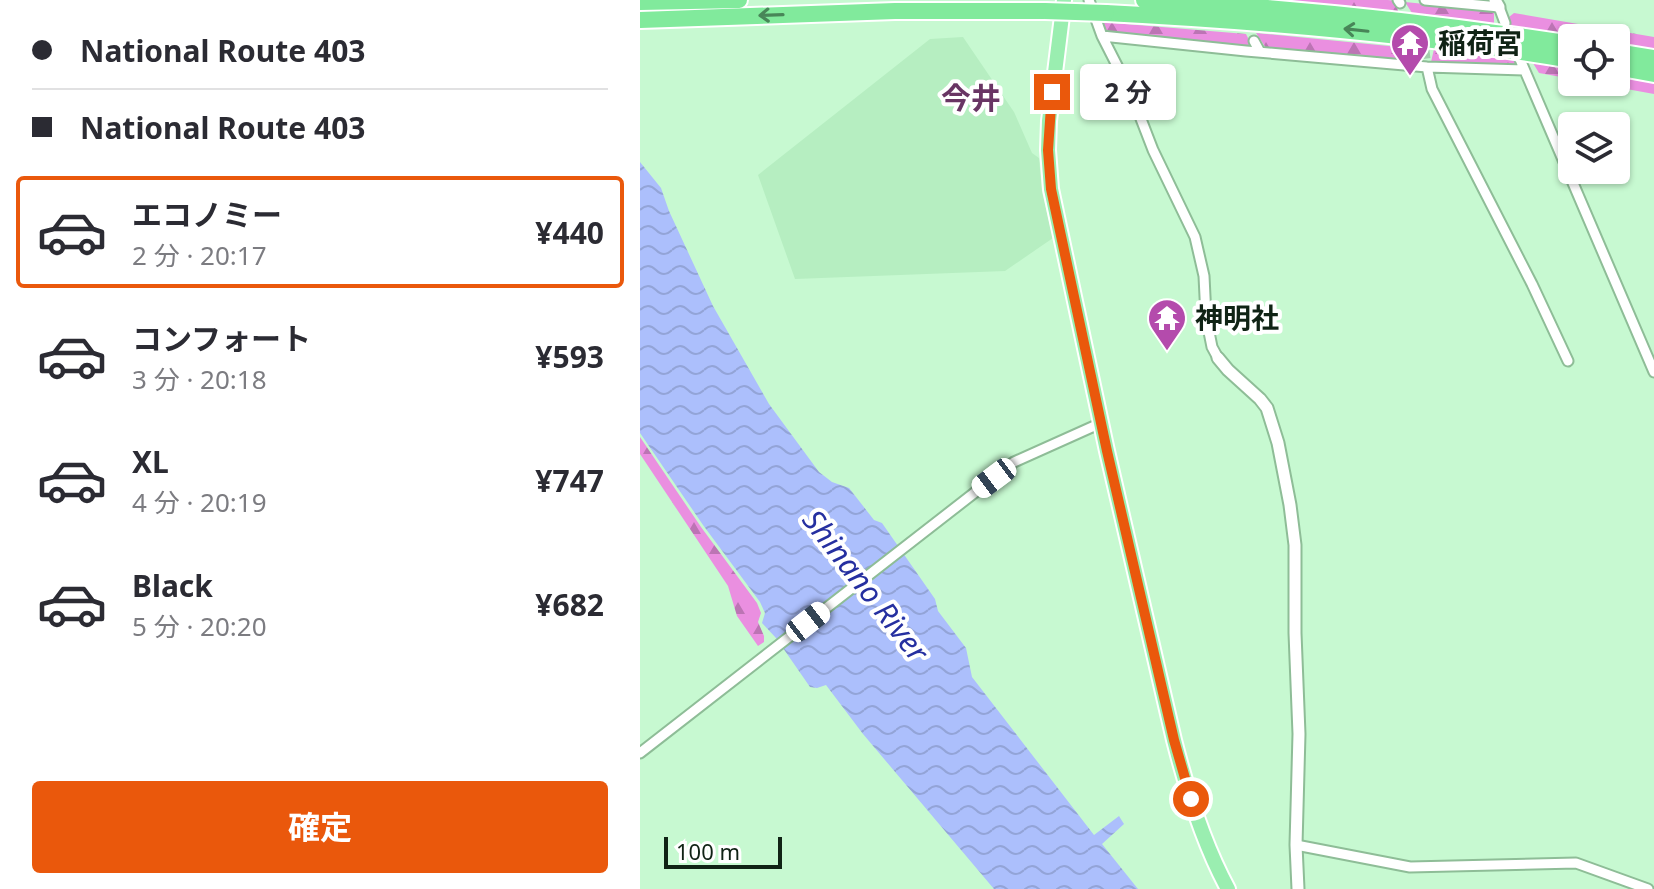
<!DOCTYPE html>
<html lang="ja">
<meta charset="utf-8">
<style>
body{margin:0;font-family:"Noto Sans","Noto Sans JP",sans-serif;background:#f2f2f3;color:#2b2b33;height:100vh;display:flex;flex-direction:column;font-size:30px;white-space:nowrap}
*{box-sizing:border-box;margin:0}
p{font-size:26px;color:#7c7c81}
.icon{flex:none;width:44px;height:44px;fill:none;stroke:currentColor;stroke-width:2;stroke-linecap:round;stroke-linejoin:round}
.map{position:relative;flex:1;overflow:hidden}
.drawer{display:flex;flex-direction:column;background:#fff;width:640px}
.drawer>*{flex:none}
.hud{display:grid;align-content:center;height:176px;padding:0 32px;background:#fff}
.fabs{position:absolute;left:918px;top:24px;display:grid;gap:16px}
.fabs a{display:grid;place-items:center;width:72px;height:72px;border-radius:8px;background:#fff;box-shadow:0 2px 6px #0004;font-size:40px}
.scale{position:absolute;left:24px;bottom:20px;width:118px;box-sizing:border-box;padding-left:8px;border:4px solid #102315;border-top:0;font-size:22px;line-height:28px;white-space:nowrap;color:#102315;-webkit-text-stroke:6px #fff;paint-order:stroke}
.end{position:absolute;width:36px;height:36px;margin:-18px;border:10px solid #ea580c;background:#fff;box-shadow:0 0 0 4px #fff}
.from{border-radius:50%}
.bubble{position:absolute;height:56px;border-radius:8px;background:#fff;box-shadow:0 2px 6px #0004;font-size:26px;font-weight:700;line-height:56px;text-align:center}
.car{position:absolute;width:24px;height:48px;margin:-24px -12px;border-radius:10px;box-shadow:0 0 6px 2px #0007;background:linear-gradient(#fff 24%,#345 0 40%,#fff 0 76%,#345 0 86%,#fff 0)}
.hud b{display:flex;align-items:center;gap:28px;height:76px;font-size:30px}
.hud b+b{border-top:2px solid #e1e1e2}
.hud i{width:20px;height:20px;background:#2b2b33}
ul{padding:0;list-style:none}
li{display:flex;align-items:center;gap:24px;height:112px;margin:0 16px 12px;padding:0 16px;border:4px solid transparent;border-radius:8px}
li div{flex:1}
li b{display:block;font-size:30px}
li em{font-style:normal;font-weight:700}
li.selected{border-color:#ea580c}
li>.icon{width:72px;height:72px;stroke-width:1.5}
.action{display:flex;gap:16px;margin-top:auto;padding:16px 32px}
.action a{flex:1;height:92px;border-radius:8px;background:#ea580c;color:#fff;font-size:32px;font-weight:700;line-height:92px;text-align:center}
main{display:flex;flex:1;min-height:0}
.map>svg:first-child{display:block}
.built{fill:#b6eec1}
.forest{fill:url(#forest-firs)}
.water{fill:url(#water-waves)}
.lines{fill:none;stroke-linecap:round;stroke-linejoin:round}
.minor-tunnel{stroke:#a2ceab;stroke-width:9;stroke-dasharray:9 4.5;stroke-linecap:butt}
.minor-casing{stroke:#8ebd97;stroke-width:13}
.tertiary-casing{stroke:#8ebd97;stroke-width:15}
.trunk-casing{stroke:#fff;stroke-width:18}
.motorway-casing{stroke:#fff;stroke-width:20}
.minor{stroke:#fff;stroke-width:9}
.tertiary{stroke:#fff;stroke-width:11}
.trunk{stroke:#9aeeb0;stroke-width:14}
.motorway{stroke:#81ea9c;stroke-width:16}
.motorway-bridge-casing{stroke:#fff;stroke-width:20;stroke-linecap:butt}
.motorway-bridge{stroke:#81ea9c;stroke-width:16}
.oneway{stroke:#488658}
.route{stroke:#ea580c;stroke-width:10}
.labels{text-anchor:middle;stroke-width:8;stroke-linejoin:round;paint-order:stroke}
.poi-label{font-size:28px;font-weight:bold;fill:#102315;stroke:#fff;text-anchor:start}
.neighbourhood-label{font-size:30px;font-weight:bold;fill:#693564;stroke:#fff}
.water-label{font-size:30px;font-style:italic;fill:#252fa0;stroke:#fff}
</style>
<main>
<section class="drawer">
<div class="hud">
<b><i class="from"></i>National Route 403</b>
<b><i></i>National Route 403</b>
</div>
<ul>
<li class="selected"><svg class="icon" aria-label="car" viewBox="0 0 24 24"><path d="M5 17H2v-5l4-1 3-4h7l3 4 3 1v5h-3M9 17h6M6 11h13"/><circle cx="7" cy="17" r="2"/><circle cx="17" cy="17" r="2"/></svg><div><b>エコノミー</b><p>2 分 · 20:17</p></div><em>¥440</em></li>
<li><svg class="icon" aria-label="car" viewBox="0 0 24 24"><path d="M5 17H2v-5l4-1 3-4h7l3 4 3 1v5h-3M9 17h6M6 11h13"/><circle cx="7" cy="17" r="2"/><circle cx="17" cy="17" r="2"/></svg><div><b>コンフォート</b><p>3 分 · 20:18</p></div><em>¥593</em></li>
<li><svg class="icon" aria-label="car" viewBox="0 0 24 24"><path d="M5 17H2v-5l4-1 3-4h7l3 4 3 1v5h-3M9 17h6M6 11h13"/><circle cx="7" cy="17" r="2"/><circle cx="17" cy="17" r="2"/></svg><div><b>XL</b><p>4 分 · 20:19</p></div><em>¥747</em></li>
<li><svg class="icon" aria-label="car" viewBox="0 0 24 24"><path d="M5 17H2v-5l4-1 3-4h7l3 4 3 1v5h-3M9 17h6M6 11h13"/><circle cx="7" cy="17" r="2"/><circle cx="17" cy="17" r="2"/></svg><div><b>Black</b><p>5 分 · 20:20</p></div><em>¥682</em></li>
</ul>
<div class="action"><a>確定</a></div>
</section>
<div class="map">
<svg width="1014" height="889" viewBox="0 0 1014 889">
<defs>
<pattern id="forest-firs" width="22" height="20" patternUnits="userSpaceOnUse" patternTransform="scale(2)"><rect width="22" height="20" fill="#ea8fe0"/><path d="M5 1l3.5 6h-7zM16 11l3.5 6h-7z" fill="#bc74b4"/></pattern>
<pattern id="water-waves" width="16" height="10" patternUnits="userSpaceOnUse" patternTransform="scale(2)"><rect width="16" height="10" fill="#acbffc"/><path d="M0 5q4-4 8 0t8 0" fill="none" stroke="#93a4d7"/></pattern>
</defs>
<rect width="100%" height="100%" fill="#c7f9d1"/>
<path class="built" d="M323,37l51,75 18,41 7,5 3,34 11,46 -48,33 -210,8 -37,-104 172,-136z"/>
<path class="forest" d="M601,0h147l8,1 2,11z
M765,2l89,9v15l-82,-13z
M874,13l140,24v15l-38,-7v-7h-38l-67,-12 -2,-9z
M461,22l145,12 5,10 -2,4 -144,-16z
M616,33l163,16 3,14 -156,-15z
M794,49l83,12 -1,8 -85,-7z
M893,63l39,7v9l-33,-6z
M976,77l38,6v11l-66,-12h28z
M0,437l61,90 56,76 4,10 -3,9 6,14v6l-6,4 -21,-30 -9,-30 -88,-132z"/>
<path class="water" d="M0,162l21,26 8,23 44,95 56,98 50,68 13,10 17,6 25,32 8,3 53,76 3,12 28,37 6,29 122,158 25,-19 5,8 -22,20 36,45h-144l-131,-155 -37,-49 -9,3 -7,-1 -34,-49 -14,-15 3,-10 -5,-11 -57,-77 -63,-92z"/>
<g class="lines">
<path class="minor-tunnel" d="M778,38l7,13 2,16"/>
<g class="minor-casing">
<path id="minor" d="M449,0l13,36 29,57 22,57 42,87 9,39 2,41 6,30 6,11
M758,0l2,3
M785,0l74,7 6,16
M462,36l144,15 181,16 97,3
M614,41l6,11
M879,57l135,315
M787,67l5,22 100,195 36,77
M0,753l374,-291 87,-39
M656,845l114,22 166,-4 72,26"/>
</g>
<g class="tertiary-casing">
<path id="tertiary" d="M855,0l4,7
M578,358l10,12 32,29 7,9 11,35 12,62 5,40v88l4,101 -3,111 2,44"/>
</g>
<g class="trunk-casing">
<path id="trunk" d="M424,0l-15,121 -1,29 3,39 56,262 67,289c13,51 29,103 54,149"/>
</g>
<g class="motorway-casing">
<path id="motorway" d="M504,0c144,7 286,22 428,44
M0,2l99,-2
M466,13c156,8 311,21 466,47
M0,20l255,-9h150
M976,52l38,6
M976,67l38,7"/>
</g>
<use href="#minor" class="minor"/>
<use href="#tertiary" class="tertiary"/>
<use href="#trunk" class="trunk"/>
<use href="#motorway" class="motorway"/>
<g class="motorway-bridge-casing">
<path id="motorway-bridge" d="M405,11l61,2"/>
</g>
<use href="#motorway-bridge" class="motorway-bridge"/>
</g>
<defs><path id="oneway-shaft" d="M-6 0H5M1.5-3L5.5 0L1.5 3" fill="none" stroke-width="1.6" stroke-linecap="round" stroke-linejoin="round" transform="scale(2)"/></defs>
<g class="oneway">
<use href="#oneway-shaft" transform="translate(131 15) rotate(178)"/>
<use href="#oneway-shaft" transform="translate(716 30) rotate(-174)"/>
</g>
<g class="lines">
<path class="route" d="M412,92l-4,58 3,39 56,262 67,289 17,59"/>
</g>
<defs>
<g id="temple-pin" transform="scale(2)"><path d="M0 17L-7.5 6A9.5 9.5 0 1 1 7.5 6Z" fill="#b44bac" stroke="#fff"/><path d="M0-6L5-2H3V0L6.5 2.5H4V6H1.5V3h-3V6H-4V2.5H-6.5L-3 0V-2H-5Z" fill="#fff"/></g>
</defs>
<g fill-rule="evenodd">
<use href="#temple-pin" x="770" y="43"/>
<use href="#temple-pin" x="527" y="318"/>
</g>
<g class="labels">
<g class="poi-label">
<text x="798" y="53">稲荷宮</text>
<text x="555" y="328">神明社</text>
</g>
<g class="neighbourhood-label">
<text x="331" y="109">今井</text>
</g>
<g class="water-label">
<text transform="translate(225 586) rotate(52)" y="10">Shinano River</text>
</g>
</g>
</svg>
<div class="fabs">
<a><svg class="icon" aria-label="locate" viewBox="0 0 24 24"><circle cx="12" cy="12" r="6"/><path d="M12 2v4M12 18v4M2 12h4M18 12h4"/></svg></a>
<a><svg class="icon" aria-label="layers" viewBox="0 0 24 24"><path d="M12 4l9 5-9 5-9-5zM3 14l9 5 9-5"/></svg></a>
</div>
<div class="scale">100 m</div>
<i class="end from" style="left:551px;top:799px"></i>
<i class="end" style="left:412px;top:92px"></i>
<div class="bubble" style="left:440px;top:64px;width:96px">2 分</div>
<i class="car" style="left:354px;top:478px;rotate:233deg"></i>
<i class="car" style="left:168px;top:622px;rotate:52deg"></i>
</div>
</main>
